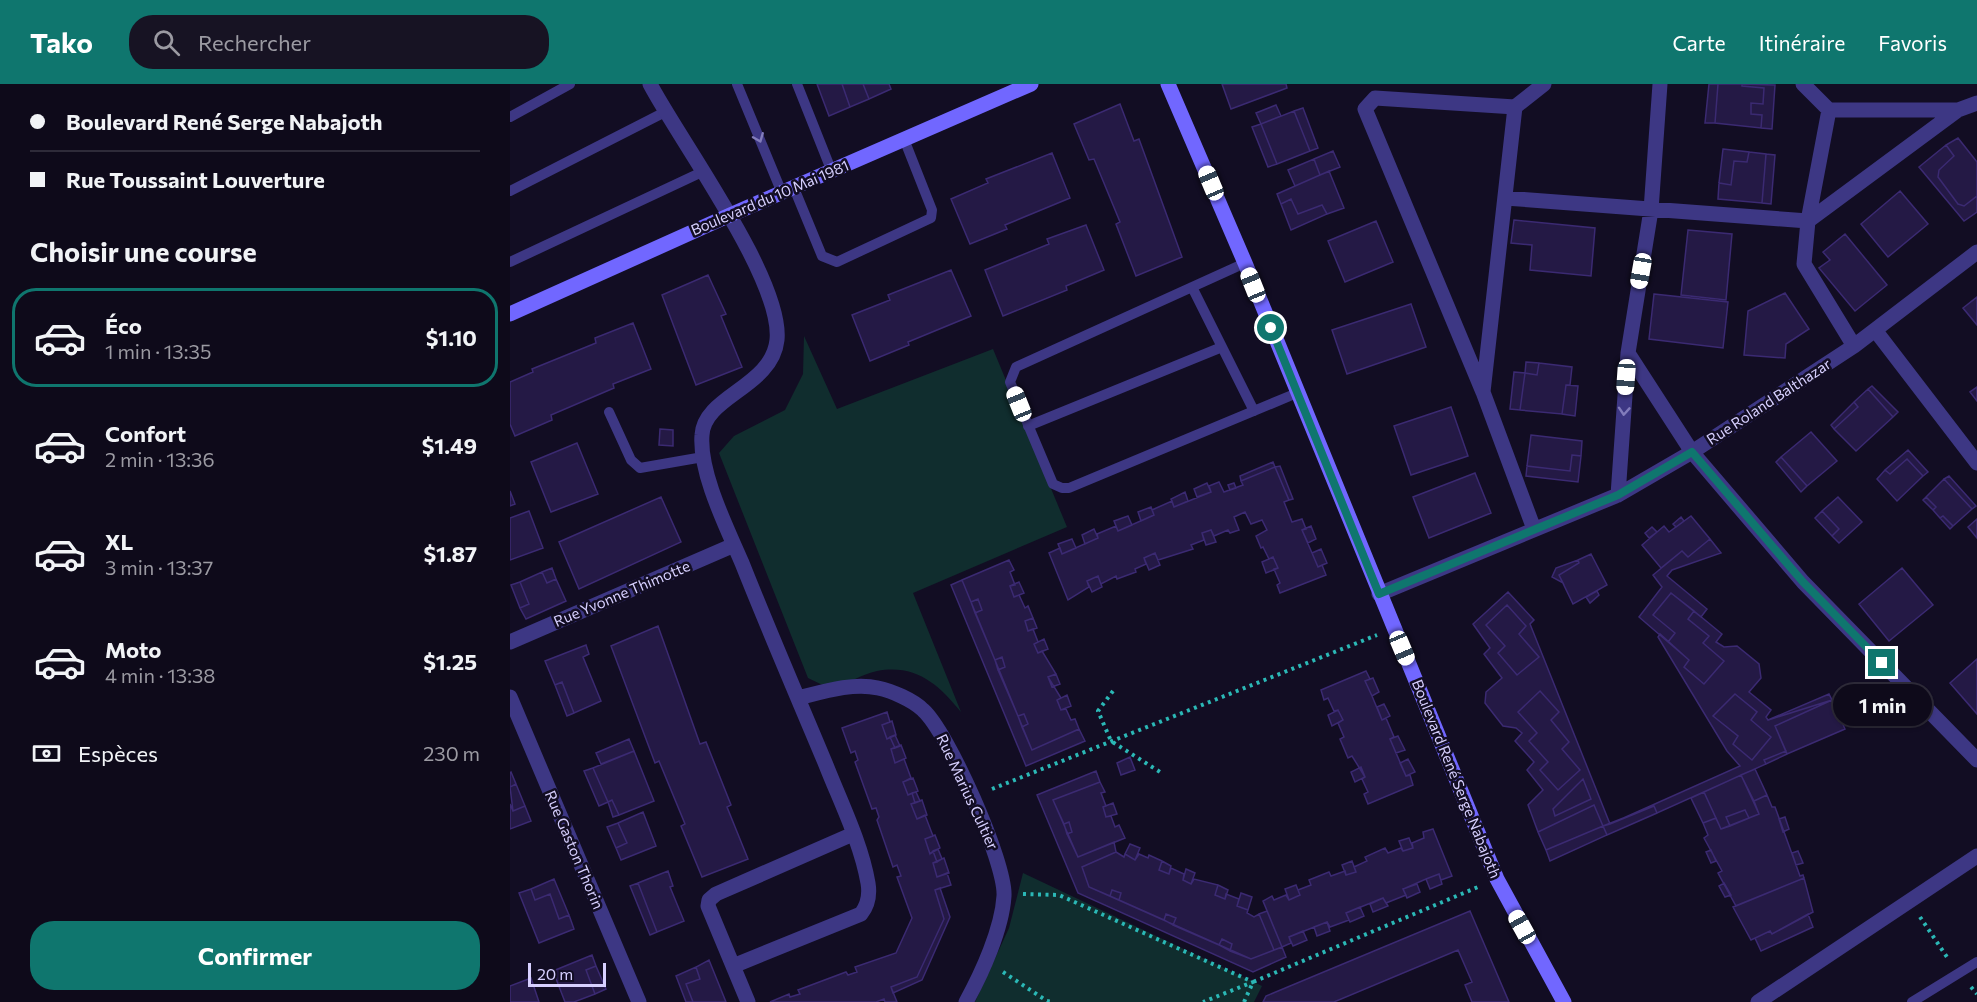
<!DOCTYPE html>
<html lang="fr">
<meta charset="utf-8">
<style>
body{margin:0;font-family:Commissioner,sans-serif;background:#171323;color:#f1f3f6;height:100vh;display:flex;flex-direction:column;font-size:22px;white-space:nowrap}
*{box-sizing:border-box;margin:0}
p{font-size:20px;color:#9b9aa2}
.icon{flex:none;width:33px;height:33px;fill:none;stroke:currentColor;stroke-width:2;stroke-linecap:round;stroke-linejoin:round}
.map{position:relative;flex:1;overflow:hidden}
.panel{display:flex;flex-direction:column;background:#0e0a1a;width:510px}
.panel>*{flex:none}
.hud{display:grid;align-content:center;height:132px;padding:0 30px;background:#0e0a1a}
.scale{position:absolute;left:18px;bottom:15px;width:78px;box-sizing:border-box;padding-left:6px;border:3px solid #d7d0ff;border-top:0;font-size:16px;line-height:21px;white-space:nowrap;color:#d7d0ff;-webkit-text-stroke:4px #120d23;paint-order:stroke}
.end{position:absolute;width:27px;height:27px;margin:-14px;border:8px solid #0f766e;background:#fff;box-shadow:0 0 0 3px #fff}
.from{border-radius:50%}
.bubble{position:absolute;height:42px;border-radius:21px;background:#0e0a1a;box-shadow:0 2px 4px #0004,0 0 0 2px #2e2b39;font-size:20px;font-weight:700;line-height:42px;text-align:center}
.car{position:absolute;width:18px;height:36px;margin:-18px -9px;border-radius:8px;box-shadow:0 0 4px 2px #0007;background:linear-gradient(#fff 24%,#345 0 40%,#fff 0 76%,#345 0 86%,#fff 0)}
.hud b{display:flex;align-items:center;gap:21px;height:57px;font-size:22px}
.hud b+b{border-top:2px solid #2e2b39}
.hud i{width:15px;height:15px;background:#f1f3f6}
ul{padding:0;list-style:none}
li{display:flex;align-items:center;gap:18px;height:99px;margin:0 12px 9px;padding:0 18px;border:3px solid transparent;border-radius:24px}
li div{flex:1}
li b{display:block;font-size:22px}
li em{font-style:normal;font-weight:700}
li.selected{border-color:#0f766e}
li>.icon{width:54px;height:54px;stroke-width:1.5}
h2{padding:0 30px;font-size:27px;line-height:72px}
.pay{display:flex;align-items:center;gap:15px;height:66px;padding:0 30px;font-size:22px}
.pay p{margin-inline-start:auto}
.primary-button{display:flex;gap:12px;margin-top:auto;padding:12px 30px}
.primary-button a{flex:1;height:69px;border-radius:24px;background:#0f766e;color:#fff;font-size:24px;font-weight:700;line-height:69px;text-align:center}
header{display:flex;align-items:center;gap:36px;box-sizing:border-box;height:84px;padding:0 30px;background:#0f766e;color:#fff}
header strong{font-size:28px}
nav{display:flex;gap:33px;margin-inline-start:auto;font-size:21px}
.search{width:420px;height:54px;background:#171323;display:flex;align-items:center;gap:15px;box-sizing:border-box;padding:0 21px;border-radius:24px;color:#9b9aa2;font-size:22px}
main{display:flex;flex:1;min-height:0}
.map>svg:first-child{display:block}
.green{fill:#102d2e}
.building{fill:#241945;stroke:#3b2a72;stroke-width:1.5;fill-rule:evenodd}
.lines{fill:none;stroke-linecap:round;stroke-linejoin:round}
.path{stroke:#2bb8b6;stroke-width:4;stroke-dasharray:3 4.5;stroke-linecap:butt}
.lane{stroke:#3d3784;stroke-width:10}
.street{stroke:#3d3784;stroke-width:15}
.secondary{stroke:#7167ff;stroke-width:15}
.oneway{stroke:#827cbb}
.route{stroke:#0f766e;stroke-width:8}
.labels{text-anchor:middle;stroke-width:5;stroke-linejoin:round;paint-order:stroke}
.street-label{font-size:15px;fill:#d7d0ff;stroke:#120d23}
</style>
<header>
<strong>Tako</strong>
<div class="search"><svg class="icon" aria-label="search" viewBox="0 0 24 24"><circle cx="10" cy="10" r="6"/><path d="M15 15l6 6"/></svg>Rechercher</div>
<nav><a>Carte</a><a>Itinéraire</a><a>Favoris</a></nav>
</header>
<main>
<section class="panel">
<div class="hud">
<b><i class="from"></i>Boulevard René Serge Nabajoth</b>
<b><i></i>Rue Toussaint Louverture</b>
</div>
<h2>Choisir une course</h2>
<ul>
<li class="selected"><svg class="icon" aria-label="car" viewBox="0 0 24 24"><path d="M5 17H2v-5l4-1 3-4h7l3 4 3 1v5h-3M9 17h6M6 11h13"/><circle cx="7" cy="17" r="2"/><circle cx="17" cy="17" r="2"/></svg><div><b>Éco</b><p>1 min · 13:35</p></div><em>$1.10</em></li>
<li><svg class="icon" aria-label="car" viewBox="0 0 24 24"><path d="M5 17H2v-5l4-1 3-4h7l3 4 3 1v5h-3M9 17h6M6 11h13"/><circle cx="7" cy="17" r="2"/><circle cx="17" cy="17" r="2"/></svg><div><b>Confort</b><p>2 min · 13:36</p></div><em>$1.49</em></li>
<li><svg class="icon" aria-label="car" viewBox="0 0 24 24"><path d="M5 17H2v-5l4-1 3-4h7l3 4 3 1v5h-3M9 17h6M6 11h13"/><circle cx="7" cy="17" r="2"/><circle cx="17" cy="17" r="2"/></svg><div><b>XL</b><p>3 min · 13:37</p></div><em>$1.87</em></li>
<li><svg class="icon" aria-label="car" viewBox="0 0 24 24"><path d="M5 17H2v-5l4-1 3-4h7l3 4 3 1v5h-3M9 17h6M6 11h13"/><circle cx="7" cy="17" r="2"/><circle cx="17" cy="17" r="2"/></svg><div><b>Moto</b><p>4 min · 13:38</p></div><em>$1.25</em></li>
</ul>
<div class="pay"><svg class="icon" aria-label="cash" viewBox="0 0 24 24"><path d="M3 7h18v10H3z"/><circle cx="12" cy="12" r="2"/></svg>Espèces<p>230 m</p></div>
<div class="primary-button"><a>Confirmer</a></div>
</section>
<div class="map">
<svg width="1467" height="918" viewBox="0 0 1467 918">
<rect width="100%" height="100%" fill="#120d23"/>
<path class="green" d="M294,252l33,73 156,-60 74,178 -154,66 48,119c-23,-28 -45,-48 -84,-41 -15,3 -31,13 -44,19l-25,-12 -89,-225 15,-17 51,-26 18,-36z
M513,789l239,113 -8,16h-279l34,-74z"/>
<path class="building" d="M307,0h25l8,23 -21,9z
M332,0h21l6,15 -19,8z
M353,0h26l2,5 -22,10z
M712,0h64l1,4 -56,21z
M1199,0h9l-3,39h-10z
M1208,0h24v2l22,2 -1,16 -12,-1v11l11,1 -1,13 -46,-5z
M1232,0l33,1 -3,44 -11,-1 1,-13 -11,-1v-11l12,1 1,-16 -22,-2z
M610,20l14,37 5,-2 43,118 -46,19 -20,-52 4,-2 -26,-63 -5,1 -15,-36z
M766,21l5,11 -20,8 -5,-11z
M793,24l15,40 -8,3 -16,-40z
M784,27l16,40 -33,13 -16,-40z
M751,40l16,40 -9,3 -16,-40z
M1448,54l19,24v34l-13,10 -6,-2 -20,-27 1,-7 15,-14 -8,-11z
M1436,61l8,11 -15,14 -1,7 20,27 6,2 13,-10v16l-13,9 -45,-54z
M1213,65l26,3 -2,10 -13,-1 -3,24 -12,-2z
M823,67l7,16 -20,8 -6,-16z
M1239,68l17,2 -4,49 -44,-4 1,-16 12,2 3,-24 13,1z
M542,69l18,45 -65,27 2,4 -37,15 -19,-45 37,-16 -2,-4z
M1256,70l9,1 -4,49 -9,-1z
M804,75l6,16 -25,11 -7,-16z
M819,87l15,37 -17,6 -5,-9 -24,9 -7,-15 -10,5 -4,-10z
M1390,107l28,33 -40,33 -27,-33z
M781,115l7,15 24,-9 5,9 -36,16 -10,-26z
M1004,136l81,8 -4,48 -61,-6 2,-25 -21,-2z
M866,137l17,41 -48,20 -17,-41z
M576,141l18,45 -38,16 1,4 -64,26 -18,-46 64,-26 -2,-5z
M1178,146l44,4 -6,66 -45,-5z
M1335,150l42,51 -32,26 -36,-43 11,-8 -7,-8z
M441,186l20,46 -63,26 1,3 -39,16 -18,-46 38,-15 -2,-5z
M198,191l18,39 -5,2 21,51 -46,18 -34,-90z
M1275,209l24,36 -23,15 -1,14 -41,-3 4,-44z
M1144,210l74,8 -5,46 -74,-9z
M1467,213v28l-14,-17z
M901,220l15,43 -79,27 -15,-44z
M123,239l18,46 -38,15 1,4 -63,27 1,5 -37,16 -5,-12v-42l23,-10 -1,-3 64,-26 -1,-5z
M1016,278l13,1 -2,12 -12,-2z
M1029,279l33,4 -2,18h-4l-4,29 -42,-4 5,-37 12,2z
M1004,288l11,1 -5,37 -10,-1z
M1056,301l12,1 -3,30 -13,-2z
M1362,302l26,26 -5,5 -25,-28z
M1467,303v14l-7,-9z
M1358,305l25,28 -37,34 -22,-22 24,-22 -4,-5z
M1344,318l4,5 -24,22 -3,-4z
M941,323l17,49 -57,19 -17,-49z
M150,345l13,1v16l-14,-1z
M1301,348l26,29 -30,25 -26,-29z
M1021,351l51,6 -1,15 -9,-1 -2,16 -43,-5z
M67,359l21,51 -47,18 -20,-50z
M1398,366l20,22 -5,4 -16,-17 -17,15 -5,-4z
M1062,371l9,1 -3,26 -52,-6 1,-10 43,5z
M1271,373l26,29 -6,6 -25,-30z
M1397,375l16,17 -26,25 -20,-22 8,-9 5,4z
M763,378l2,5 -34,14 -1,-5z
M770,382l13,33 -4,1 -14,-33z
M765,383l14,33 -5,2 8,20 10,-3 4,10 -4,1 10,23 6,14 4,-2 4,10 -46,18 -3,-8 3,-2 -6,-14 4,-1 -5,-11 -4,2 -6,-12 -2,1 -5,-12 11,-6 -5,-10 -11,4 -6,-12 -11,5 5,13 -9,3 -2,-3 -14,6 -3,-6 -9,3 2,7 -13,5 2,4 -35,11 -3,-7 -11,5 2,6 -11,5 1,3 -19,7 -1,-3 -15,8 -3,-8 -11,5 2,6 -21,13 -19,-47 11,-5 2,6 36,-16 -1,-4 19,-8 2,5 36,-16 -2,-5 20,-9 2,6 37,-15 -2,-6 10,-4 5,10 19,-7 -2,-4z
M965,389l16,40 -62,25 -16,-41z
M1439,392l27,30 -4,3 -28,-30z
M1434,395l28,30 -19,17 -10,-10 -3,2 -7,-8 3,-3 -10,-10z
M697,399l4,9 -14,5 -3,-8z
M724,399l2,5 -6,2 -2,-5z
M0,407l5,13 -5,2z
M675,408l3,9 -14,6 -3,-8z
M151,413l20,45 -102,47 -20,-47z
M1328,413l24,25 -23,21 -7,-7 7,-7 -17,-18z
M1416,413l10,10 -3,3 -10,-10z
M641,423l3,8 -13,6 -3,-9z
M19,427l14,37 -33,12v-42z
M1312,427l17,18 -7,7 -17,-18z
M618,432l4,9 -14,6 -4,-10z
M1181,432l19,23 -22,18 -6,-6 -21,17 -19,-23 22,-19 5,6z
M1433,432l10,10 -3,3 -10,-11z
M1171,433l3,4 -8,6 -3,-3z
M1467,435v19l-9,-11z
M801,442l5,13 -8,4 -6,-13z
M1142,443l5,5 -8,6 -4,-5z
M584,445l4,9 -13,6 -3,-9z
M701,446l5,12 -10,3 -4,-12z
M562,455l4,9 -14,6 -4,-10z
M1200,455l11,14 -49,17 -5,6 40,33 -6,8 -30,-24 -18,22 22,18 -7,9 -29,-25 23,-30 -9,-12 29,-24 6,6z
M811,465l6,14 -9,4 -6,-14z
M645,469l5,12 -11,5 -5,-12z
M1081,470l16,31 -34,19 -14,-29 20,-12 -1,-3z
M763,473l5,11 -12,5 -4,-11z
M499,476l5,10 -4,2 5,13 -5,1 4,11 5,-2 6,13 3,-2 5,12 -8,3 3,10 5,-2 5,13 -4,2 4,9 4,-2 14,23 -8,3 13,21 -4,2 4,10 5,-1 5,11 4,-1 4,10 -47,21 -10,-23 6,-3 -4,-10 -6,2 -20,-46 7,-3 -3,-10 -7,3 -20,-47 7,-3 -4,-11 -7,3 -9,-22z
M1068,476l1,3 -20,12 4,8 -11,-6 4,-9z
M42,484l4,11 -9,4 -5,-11z
M1392,484l31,37 -44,36 -30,-37z
M32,488l5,11 9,-4 10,22 -40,18 -6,-11 9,-4 -9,-22z
M588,492l4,11 -10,5 -5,-11z
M452,496l70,170 47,-21 6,12 -59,25 -75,-181z
M10,498l9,22 -9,4 -9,-23z
M509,498l5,11 -10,4 -4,-11z
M1087,507l2,4 -9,8 -4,-6z
M998,508l26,28 -4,4 80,200 -7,2 -9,-21 -56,27 -10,-27 15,-15 -16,-20 7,-8 -19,-21 7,-8 -6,-5 -13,-2 -18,-23 1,-11 16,-14 -18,-24 6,-6 -17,-24zM997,521l19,21 -7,8 20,23 -22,18 -19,-22 7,-7 -19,-21zM1030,607l19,21 -8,8 18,22 -7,7 18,21 -22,20 -18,-20 8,-8 -19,-21 8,-8 -19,-21zM1073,695l8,20 -36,17 -2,-7z
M1161,509l23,18 -6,8 21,17 -6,7 21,18 -20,23 -20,-17 5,-7 -21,-18 7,-9 -22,-18z
M468,515l4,11 -7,3 -4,-11z
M997,521l19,21 -7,8 20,23 -22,18 -19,-22 7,-7 -19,-21z
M1184,527l28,23 -6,8 8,5 13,-1 22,18 2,14 -12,14 22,18 -5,7 2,3 64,-20 -57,26 11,25 -22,9 2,4 -109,49 -3,-7 -44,18 130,-58 -13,-15 -69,-114 2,-3 29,26 -5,7 20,17 20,-23 -21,-18 6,-7 -21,-17zM1225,610l22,18 -6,8 20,17 -19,23 -19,-16 5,-8 -25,-20z
M523,534l4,10 -9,3 -3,-10z
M148,542l42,118 6,-2 25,63 -4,2 21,52 -46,18 -21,-51 4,-2 -26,-63 -4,2 -44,-117z
M534,555l4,10 -10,4 -4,-9z
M76,561l3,9 -6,3 18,44 -27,12 -12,-31 -7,3 -10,-24z
M492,573l3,10 -7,3 -3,-10z
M1467,575v55l-27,-31z
M856,587l4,8 -5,2 7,15 10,24 4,-2 8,19 -4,2 16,37 4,-1 3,10 -45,19 -4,-10 4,-2 -6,-13 3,-2 -13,-21 -4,2 -8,-19 4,-2 -6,-14 5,-3 -5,-10 -4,1 -6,-13 -4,2 -3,-10z
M546,590l4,10 -8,3 -4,-10z
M863,594l6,14 -7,4 -7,-15z
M52,598l12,31 -7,3 -12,-31z
M1030,607l19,21 -8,8 18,22 -7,7 18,21 -22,20 -18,-20 8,-8 -19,-21 8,-8 -19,-21z
M1225,610l22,18 -6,8 20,17 -19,23 -19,-16 5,-8 -25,-20z
M1319,610l3,6 -64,20z
M557,611l4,11 -10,4 -4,-10z
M1322,616l13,29 -58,25 -12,-28z
M874,620l6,12 -8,4 -5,-13z
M828,626l5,10 -11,6 -4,-11z
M377,628l3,10 -8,3 5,14 3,-2 5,11 -4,1 4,14 9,-4 7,19 -8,4 5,13 4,-2 3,10 -4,1 6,15 8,-4 8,21 -8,3 5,15 3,-3 4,11 -4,1 4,14 10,-4 4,12 -16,5 9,29 -27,58 -26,10 6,15h-12l-1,-3 -8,3h-106l19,-8 1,3 10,-3 -2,-4 48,-18 2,3 9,-3 -2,-5 41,-14 16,-35 -15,-41 4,-1 -4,-11 -4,2 -16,-47 2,-3 -3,-9 -4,1 -17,-47 3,-2 -3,-9 -4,2 -9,-25z
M514,630l4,10 -6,3 -4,-11z
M382,637l4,14 -9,4 -5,-14z
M385,651l5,11 -5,2 -5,-11z
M888,652l7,14 -9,3 -6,-14z
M119,655l5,12 -33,13 -5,-11z
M391,661l5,13 -11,5 -4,-14z
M124,667l20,50 -35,14 -7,-15 -4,2 -15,-34z
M1276,667l1,3 -21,10 -2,-4z
M620,673l5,13 -14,5 -4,-12z
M898,675l7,13 -9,4 -6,-13z
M851,683l4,10 -10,5 -4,-10z
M83,684l15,34 -9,4 -15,-35z
M1245,685l12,26 -13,6 -13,-26z
M586,687l4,11 -47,18 25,57 36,-15 2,10 -34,15 7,20 162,72 31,-12 4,10 -33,15 -175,-79 -41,-98z
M1,688l5,12 -6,3v-14z
M1231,691l18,39 -10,4 -4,-8 -19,7 4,9 -9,3 -17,-37z
M403,694l5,13 -10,4 -5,-13z
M1073,695l8,20 -36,17 -2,-7z
M590,698l5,10 -4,1 5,13 -3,1 3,10 5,-1 4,11 4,-2 6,13 -47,19 -11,-23 5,-2 -3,-10 -5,2 -11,-24z
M6,700l9,22 -12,5 -3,-24z
M406,708l4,9 -5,2 -3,-10z
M1194,708l12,26 -13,5 -12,-25z
M1257,711l5,12h3l25,69 3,-1 1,3 -68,28 -18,-33 4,-2 -18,-33 4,-3 -5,-12 13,-5 5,11 38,-15 -5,-13z
M102,716l7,15 -6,2 -5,-15z
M412,716l5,15 -10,4 -6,-15z
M603,719l4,11 -11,3 -3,-10z
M0,720l3,7 12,-5 6,15 -21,8z
M1084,721l9,21 -57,24 -8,-18z
M1144,722l3,7 -50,22 -4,-9z
M1235,726l4,8 -19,8 -4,-9z
M133,728l13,34 -35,14 -5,-12 11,-5 -9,-20z
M1275,733l4,12 -6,3 -4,-13z
M559,738l3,10 -5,2 -3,-10z
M108,739l9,20 -11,5 -9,-21z
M1093,742l4,9 -57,26 -4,-11z
M923,745l19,47 -11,4 -2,-6 -13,5 -23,10 3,6 -20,8 -3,-5 -37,15 3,7 -19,7 -3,-5 -38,15 2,6 -9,4 -19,-46 9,-5 2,4 12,-5 3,5 11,-5 -2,-5 13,-5 -2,-5 20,-8 2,4 14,-5 1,4 10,-3 -2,-5 13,-6 -2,-4 20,-9 3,5 13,-5 2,3 10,-3 -1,-5 12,-5 -1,-6z
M425,751l5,13 -10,6 -5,-15z
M899,754l4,10 -10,3 -4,-10z
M620,760l10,4 -5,12 -10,-6z
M428,765l4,10 -5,3 -4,-11z
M1201,766l5,11 -5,2 -5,-11z
M1288,767l5,12 -7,2 -4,-12z
M606,768l8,5 1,-3 10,6 4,-6 9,4 1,-3 13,6 -3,9 10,4 2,-6 13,6 -1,6 8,4 3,-5 24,6 -3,10 10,4 1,-5 13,5 -2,7 11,4 -1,3 7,4 5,-3 15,36 -23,9 -21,-8 2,-7 -10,-5 -3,6 -46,-20 3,-7 -10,-4 -2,6 -45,-20 2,-7 -9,-3 -2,6 -21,-9 -7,-20z
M434,774l5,15 -12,4 -4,-14z
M652,777l9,5 -2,8 -10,-4z
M842,777l4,11 -10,3 -4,-10z
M676,785l9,4 -4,11 -8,-4z
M158,787l5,15 -3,1 14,34 -27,11 -19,-49z
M929,790l3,10 -12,5 -4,-10z
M1294,794l9,34 -41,22 -2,-3 -19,9 -18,-33z
M44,795l15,36 -10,4 -9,-25 -15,6 -4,-11z
M128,799l19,49 -7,3 -20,-49z
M1214,799l7,12 -6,2 -6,-11z
M907,800l3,8 -13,6 -4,-9z
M708,801l10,5 -3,9 -10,-4z
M786,801l4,10 -11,5 -4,-11z
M430,804l10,29 -28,63 -29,13 -2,-6 26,-10 27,-58 -9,-29z
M21,805l4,11 15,-6 9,25 10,-4 5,14 -35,14 -20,-50z
M602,806l9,3 -2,7 -9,-4z
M731,809l11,4 -4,13 -11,-4z
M873,814l5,8 -15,6 -3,-8z
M850,823l4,9 -14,6 -4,-9z
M757,827l15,36 -8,3 -15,-36z
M960,827l39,91h-37l-7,-17 7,-3 -14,-32 -124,52h-71l3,-6z
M656,830l10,4 -3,7 -9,-5z
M1298,830l5,13 -52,24 -6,-13 15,-7 2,3z
M817,838l3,9 -13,5 -3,-9z
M793,847l4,9 -14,6 -4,-9z
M712,855l10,5 -2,7 -11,-6z
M82,871l4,11 -10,4 9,24 -21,8h-9l-12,-31z
M199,876l17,42h-33l-7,-18 14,-5 -4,-12z
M86,882l10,23 -11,5 -9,-24z
M186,883l4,12 -14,5 7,18h-7l-10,-26z
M21,894l8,24h-29v-16z"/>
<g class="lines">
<path class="path" d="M603,607l-15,20 13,30 49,31
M482,705l385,-154
M513,810l36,1 194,87 -50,20
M1410,833l29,43
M493,888l44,29 7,1
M1461,903l6,7
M734,918l9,-20 225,-95"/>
<path class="lane" d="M227,0l45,109
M287,0l35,88
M0,33l60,-33
M284,104l28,68 15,6 94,-44 1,-8 -28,-71
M0,107l155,-79
M0,178l192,-90
M735,179l-229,104 -6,15 43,102 9,4h7l228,-95
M682,203l62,124
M99,328l22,48 9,8 63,-11
M518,342l194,-79
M1402,918l65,-40"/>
<path class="street" d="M140,0c30,57 133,196 127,256 -5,47 -73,56 -75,95 -3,38 25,93 40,128 27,68 56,135 84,202 15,38 35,78 42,118 2,12 0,22 -7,31l-128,52
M1293,0l26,26
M1005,23l29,-23
M995,114l303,23 -4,43 50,82
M1298,137l21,-111h129
M1298,137l150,-111 19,-7
M1365,246l102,133
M1118,269l64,99 111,130 174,178
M973,308l32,-285 -140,-9 -10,11 118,283 51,137
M1108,411l10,-142 23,-143 9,-126
M869,510l239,-99 74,-43 162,-106 123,-94
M0,558l224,-97
M0,613l129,305
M288,614c24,-6 55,-16 80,-10 14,3 35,12 45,22 25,22 83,153 81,186 -2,33 -22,77 -38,106
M238,918l-40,-96 1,-6 7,-6 137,-60
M1248,918l219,-146"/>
<path class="secondary" d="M658,0l77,179 252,616 67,123
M0,230l220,-99 301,-131"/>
</g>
<defs><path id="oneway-chevron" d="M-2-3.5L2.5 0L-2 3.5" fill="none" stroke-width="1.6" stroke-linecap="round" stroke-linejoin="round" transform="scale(1.5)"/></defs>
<g class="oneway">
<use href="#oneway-chevron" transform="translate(249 54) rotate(68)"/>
<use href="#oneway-chevron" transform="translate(1114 327) rotate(94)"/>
</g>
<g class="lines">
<path class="route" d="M761,244l108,266 239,-99 74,-43 111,130 79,81"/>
</g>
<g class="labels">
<g class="street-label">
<text transform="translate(260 114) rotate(-23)" y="5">Boulevard du 10 Mai 1981</text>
<text transform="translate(1259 318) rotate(-33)" y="5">Rue Roland Balthazar</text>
<text transform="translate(112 510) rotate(-23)" y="5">Rue Yvonne Thimotte</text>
<text transform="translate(946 695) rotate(68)" y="5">Boulevard René Serge Nabajoth</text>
<text transform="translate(457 708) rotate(65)" y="5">Rue Marius Cultier</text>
<text transform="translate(64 766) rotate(67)" y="5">Rue Gaston Thorin</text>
</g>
</g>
</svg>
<div class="scale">20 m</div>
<i class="end from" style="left:761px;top:244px"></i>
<i class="end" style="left:1372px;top:579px"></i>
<div class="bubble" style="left:1323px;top:600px;width:99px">1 min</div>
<i class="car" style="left:701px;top:99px;rotate:337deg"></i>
<i class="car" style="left:1131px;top:187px;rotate:190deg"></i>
<i class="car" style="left:743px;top:201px;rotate:338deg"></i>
<i class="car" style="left:1116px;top:293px;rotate:184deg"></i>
<i class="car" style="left:509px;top:320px;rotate:338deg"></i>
<i class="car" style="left:892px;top:564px;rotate:157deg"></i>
<i class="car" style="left:1012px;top:843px;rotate:331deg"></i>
</div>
</main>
